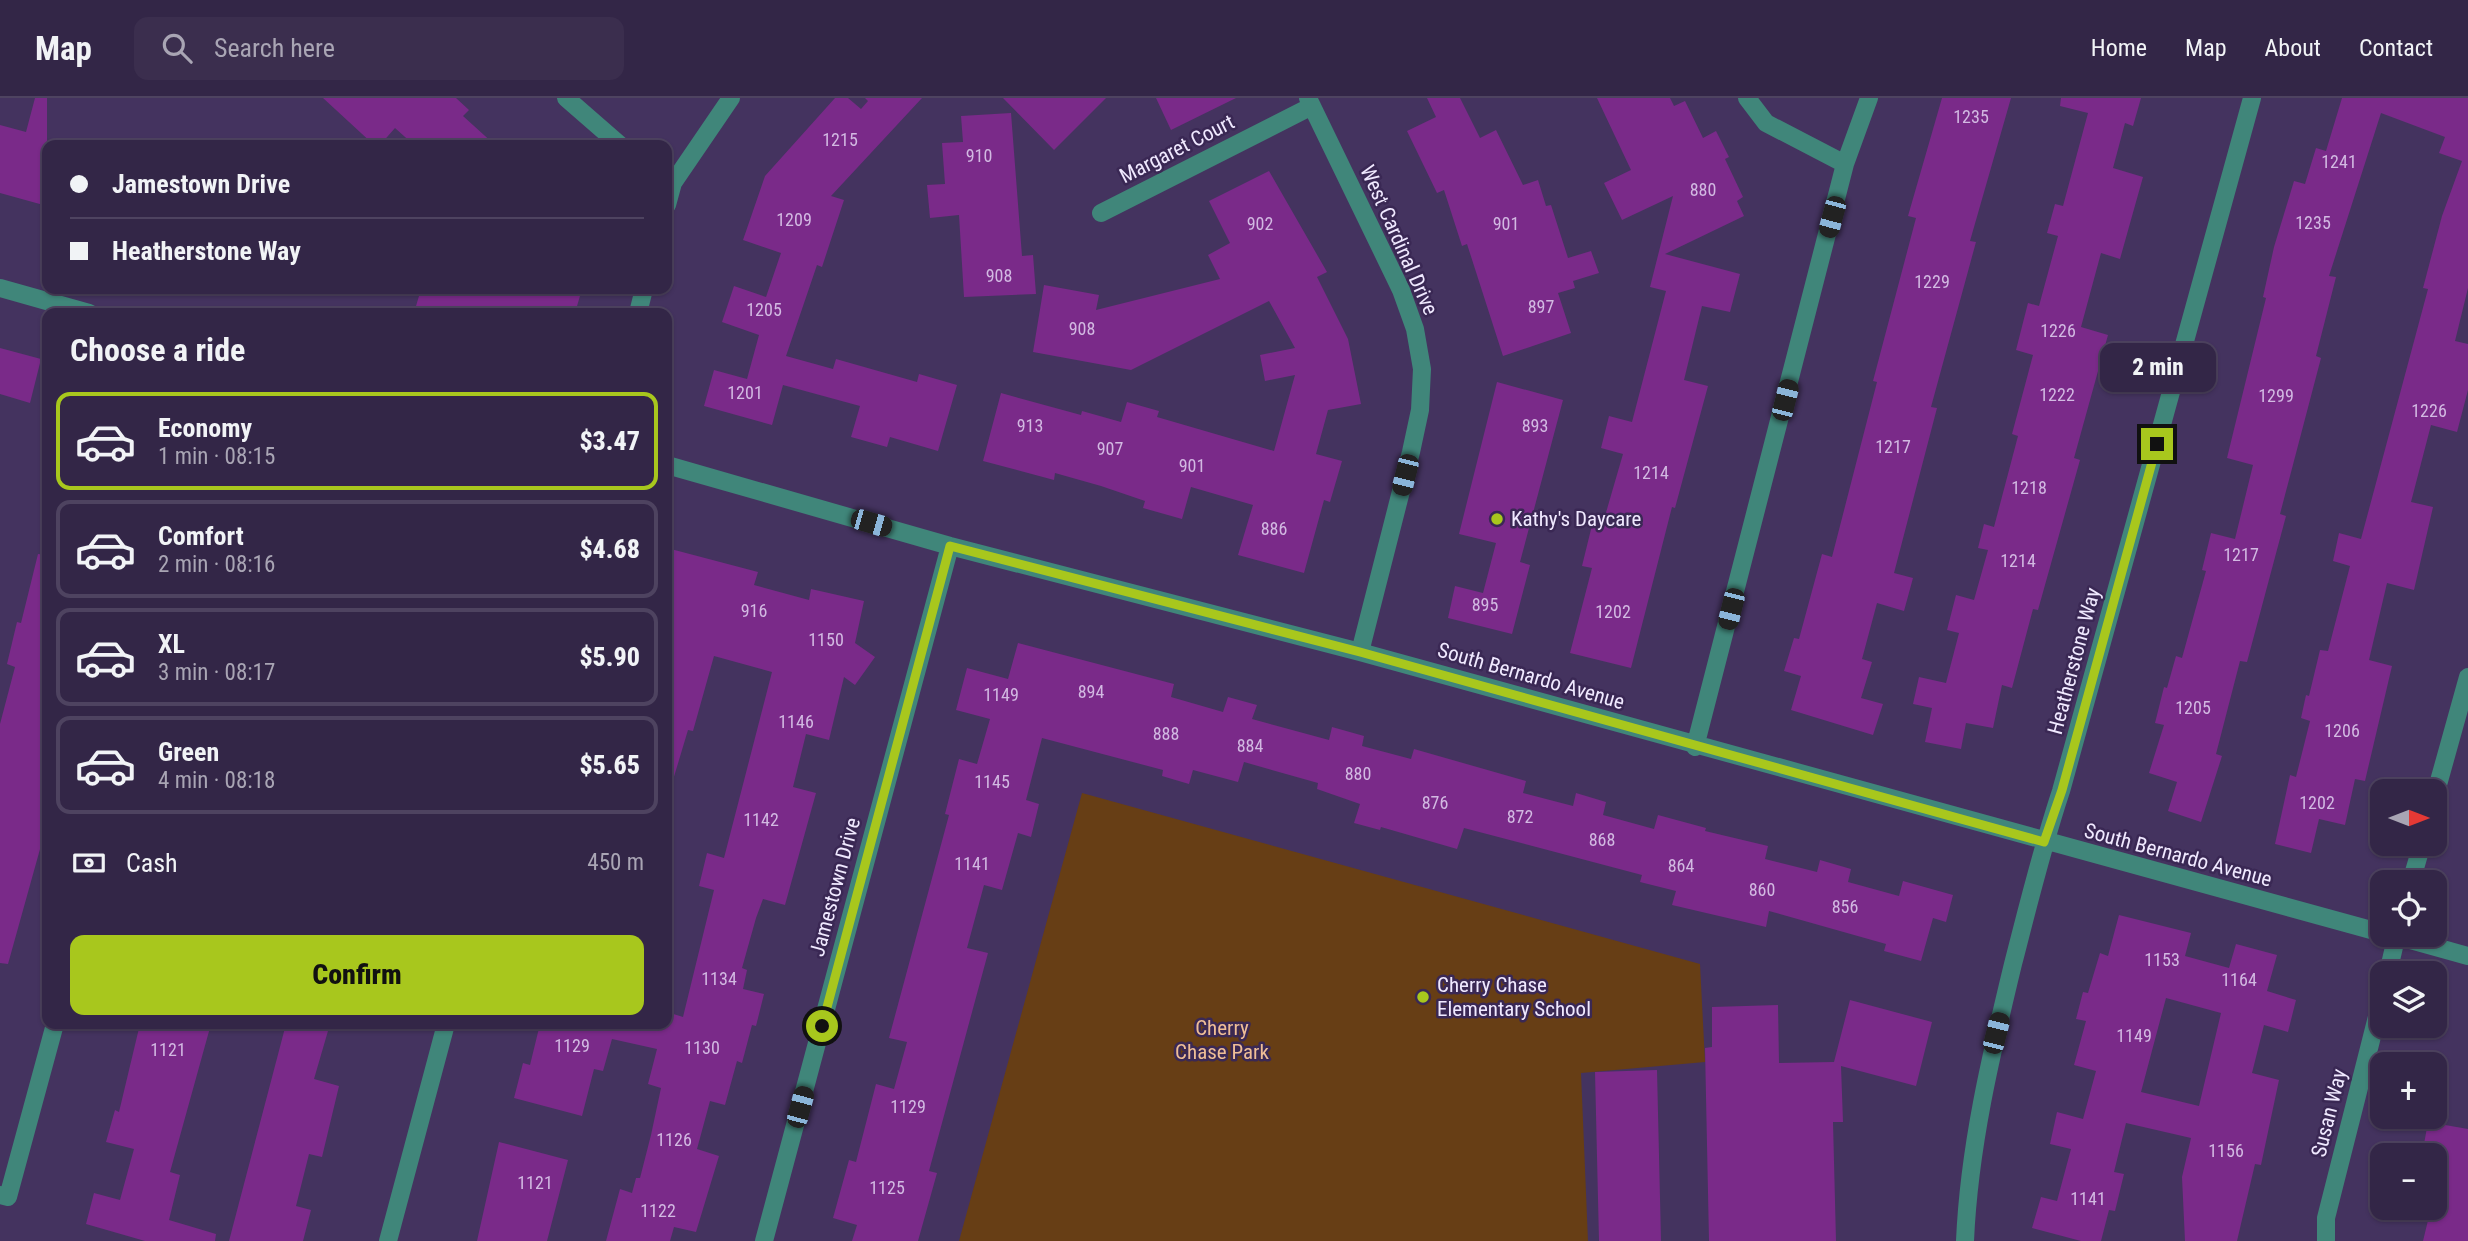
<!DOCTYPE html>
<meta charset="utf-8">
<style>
body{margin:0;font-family:"Roboto Condensed",sans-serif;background:#3b2e4e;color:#f1f3f6;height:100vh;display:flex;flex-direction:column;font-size:26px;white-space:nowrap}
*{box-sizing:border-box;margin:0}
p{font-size:23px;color:#a9a5b4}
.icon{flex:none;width:38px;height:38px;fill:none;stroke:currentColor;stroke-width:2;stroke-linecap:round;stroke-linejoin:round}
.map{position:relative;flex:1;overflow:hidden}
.details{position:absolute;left:42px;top:210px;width:630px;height:721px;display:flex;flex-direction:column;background:#332647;border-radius:14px;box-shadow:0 2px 5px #0004,0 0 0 2px #4e4360}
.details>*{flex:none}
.top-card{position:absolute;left:42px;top:42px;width:630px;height:154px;border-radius:14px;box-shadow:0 2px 5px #0004,0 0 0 2px #4e4360;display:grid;align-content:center;height:154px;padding:0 28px;background:#332647}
.needle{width:46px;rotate:90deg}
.buttons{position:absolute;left:2370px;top:681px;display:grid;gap:14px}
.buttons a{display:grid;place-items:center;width:77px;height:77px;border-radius:14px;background:#332647;box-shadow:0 2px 5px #0004,0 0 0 2px #4e4360;font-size:35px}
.end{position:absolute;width:32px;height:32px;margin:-16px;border:9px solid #a8c71d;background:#111;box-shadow:0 0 0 4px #111}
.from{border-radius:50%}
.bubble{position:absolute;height:49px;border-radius:14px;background:#332647;box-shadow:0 2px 5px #0004,0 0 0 2px #4e4360;font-size:23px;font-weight:800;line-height:49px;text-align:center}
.car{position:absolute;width:21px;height:42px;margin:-21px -10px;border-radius:9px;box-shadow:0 0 5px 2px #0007;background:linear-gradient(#222 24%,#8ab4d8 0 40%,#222 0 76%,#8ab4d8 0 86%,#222 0)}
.top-card b{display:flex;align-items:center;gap:24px;height:66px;font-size:26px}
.top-card b+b{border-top:2px solid #4e4360}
.top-card i{width:18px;height:18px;background:#f1f3f6}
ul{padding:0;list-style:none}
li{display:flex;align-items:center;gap:21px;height:98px;margin:0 14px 10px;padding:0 14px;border:4px solid #4e4360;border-radius:14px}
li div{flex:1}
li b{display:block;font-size:26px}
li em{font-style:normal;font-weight:800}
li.active{border-color:#a8c71d}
li>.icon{width:63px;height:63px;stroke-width:1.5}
h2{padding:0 28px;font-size:32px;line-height:84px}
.pay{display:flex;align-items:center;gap:18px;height:77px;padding:0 28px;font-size:26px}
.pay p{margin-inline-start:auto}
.action{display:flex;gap:14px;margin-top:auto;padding:14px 28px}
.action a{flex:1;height:80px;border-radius:14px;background:#a8c71d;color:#111;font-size:28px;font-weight:800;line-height:80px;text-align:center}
header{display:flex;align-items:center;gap:42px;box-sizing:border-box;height:98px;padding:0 35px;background:#332647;border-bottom:2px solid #4e4360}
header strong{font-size:33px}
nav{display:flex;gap:38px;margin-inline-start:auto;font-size:24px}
.search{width:490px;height:63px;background:#3b2e4e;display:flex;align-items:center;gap:18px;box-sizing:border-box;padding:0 24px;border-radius:14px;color:#a9a5b4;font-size:26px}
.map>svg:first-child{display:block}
.green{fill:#673e15}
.building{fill:#7a2a89;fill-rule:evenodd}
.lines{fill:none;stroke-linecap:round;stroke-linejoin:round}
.minor{stroke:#40867a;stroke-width:18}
.route{stroke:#a8c71d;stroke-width:9}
.poi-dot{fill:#a8c71d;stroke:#3a2854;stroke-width:2.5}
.labels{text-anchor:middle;stroke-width:5;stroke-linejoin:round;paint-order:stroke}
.number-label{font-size:18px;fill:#d2b9e2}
.street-label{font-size:21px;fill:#f0e9ff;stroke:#3a2854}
.poi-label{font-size:21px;fill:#f0e9ff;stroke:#3a2854;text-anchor:start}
.park-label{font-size:21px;fill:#efbe96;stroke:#3a2854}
</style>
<header>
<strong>Map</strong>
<div class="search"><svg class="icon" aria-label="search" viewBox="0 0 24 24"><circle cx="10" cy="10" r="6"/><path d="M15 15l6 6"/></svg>Search here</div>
<nav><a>Home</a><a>Map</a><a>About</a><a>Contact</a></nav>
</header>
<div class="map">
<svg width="2468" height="1143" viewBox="0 0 2468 1143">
<rect width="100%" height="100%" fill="#44335f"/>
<path class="green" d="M1082,695l618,171 5,98 -124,11 7,168h-629z"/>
<path class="building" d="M35,0h12v108l-47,-13v-68l26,7z
M323,0h133l13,12 -6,6 32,29h-81l-19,-17 -15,17h-6z
M835,0h13l13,11 7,-8 -3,-3h57l-91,98 13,4 -22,67 -5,-2 -31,91 47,13 3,-10 81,23 2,-8 38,11 -19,66 -48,-14 -3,10 -36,-10 9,-31 -77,-21 -11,40 -68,-19 10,-36 33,9 12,-44 -37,-13 12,-36 32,11 15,-44 -38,-13 22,-64z
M1003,0h103l-52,52z
M1156,0h80l-65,32z
M1427,0h33l20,40 16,-8 27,55 15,-5 8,26 5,-1 17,53 23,-7 8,22 -26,8 2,7 -17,5 13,40 -68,23 -36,-112 -5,2 -18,-56 -7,3 -30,-62 29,-14z
M1597,0h73l4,8 11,-5 18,37 13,-7 13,26 -4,2 18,38 -6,4 7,15 -79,38 75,20 -10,38 -28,-6 -18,74 24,6 -33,122 -3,-1 -41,161 -61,-15 22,-85 -10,-2 13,-53 10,3 18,-62 -22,-6 8,-32 23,6 34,-131 -16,-4 23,-91 -51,24 -18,-37 27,-13z
M1942,0h69l-41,143 6,1 -45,165 6,1 -43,165 19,5 -9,33 -27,-8 -15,56 10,3 -11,36 22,6 -10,31 -82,-25 10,-34 -17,-5 10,-33 5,1 23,-85 10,3 45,-175 -4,-1 43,-163 -8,-2z
M2061,0h80l-8,28 -8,-3 -12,45 30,9 -23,82 -19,-6 -20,74 27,8 -34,123 6,2 -42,150 -5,-1 -21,79 -10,-3 -9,43 -27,-5 -5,26 -36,-7 7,-34 -19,-4 6,-27 27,6 13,-50 -12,-3 9,-35 18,5 14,-50 -10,-2 6,-24 10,3 24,-91 -6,-2 21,-79 -17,-5 12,-47 11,3 19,-70 -11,-3 8,-29 8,2 25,-93 -28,-7z
M2342,0h126v190l-13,53 13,3v46l-11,42 -26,-7 -20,77 22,5 -19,83 -27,-7 -18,77 23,6 -27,115 -10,-2 -10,46 -26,-6 -8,34 -36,-9 15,-69 6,2 14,-56 -9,-3 5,-23 3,1 11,-46 8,1 22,-85 -17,-5 6,-28 22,6 67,-250 -5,-1 19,-72 20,-55 -23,-8 6,-16 -64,-24 -52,163 7,1 -20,79 5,2 -41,156 6,2 -39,146 -7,-1 -24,93 6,2 -21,66 -33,-11 9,-29 -28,-9 15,-48 -9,-2 9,-36 3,1 9,-32 6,2 24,-87 -4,-1 9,-37 24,6 18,-74 -26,-7 39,-160 -3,-1 11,-50 20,-66 11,3 11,-36 10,3z
M1011,15l11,143 11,-1 3,39 -72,3 -5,-82 -29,3 -3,-33 18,-1 -3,-41 21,-1 -2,-26z
M1269,73l58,101 -10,5 31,62 13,65 -33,6 -12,44 26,7 -12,41 -6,-2 -20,73 -66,-18 15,-50 -62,-18 -9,32 -39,-11 2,-7 -44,-15 -46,-13 -1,7 -71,-19 18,-68 80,22 1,-4 39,11 6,-20 32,9 -2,6 117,34 21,-76 -30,6 -5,-26 35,-7 -26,-47 -138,69 -98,-18 11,-67 55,10 -3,15 124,-31 -12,-24 22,-12 -21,-42z
M421,191h161l-7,24h-161z
M0,250l41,11 -11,44 -30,-9z
M1497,284l66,18 -43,162 10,3 -18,69 -64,-16 7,-32 28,7 13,-50 -37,-9z
M667,450l91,24 -4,13 55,15 2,-11 53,12 -9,42 20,14 -20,28 -11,-8 -15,63 -23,-6 -13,53 23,6 -31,112 -22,-6 -7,19 -14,50 5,2 -4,19 21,5 -8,32 -4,-1 -10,38 -5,-2 -12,44 -15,-4 -13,48 22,7 -23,76 -22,-5 -4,14h-64l14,-52 12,4 4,-15h4l11,-43 10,-47 -13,-4 9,-35 -45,-10 -9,32 -9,-2 -12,47 -68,-18 9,-35 7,2 10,-41h127v-12l16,5 31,-127 -15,-4 8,-33 17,5 48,-186 -58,-16 -21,75 -5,-1 -15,50 -6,-1z
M38,456l9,1v269l-39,140 -8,-1v-239l15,-57 -8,-3 10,-42 4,1z
M1018,545l156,41 -3,13 52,15 5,-15 29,8 -5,14 77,21 3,-13 32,9 -2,10 49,13 3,-10 112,32 -3,12 50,13 3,-13 30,9 -3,13 51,14 4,-14 48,13 -1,3 63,15 -3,13 52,13 3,-12 31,9 -3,13 51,14 4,-15 50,14 -7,27 -13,-4 -12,43 -37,-10 2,-7 -117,-33 -3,16 -94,-22 4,-14 -36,-9 2,-7 -178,-47 -7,21 -76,-22 -1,3 -26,-7 6,-19 -43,-15 1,-6 -74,-21 -6,20 -45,-12 -4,14 -27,-8 1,-6 -121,-32 -16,62 13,4 -8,33 -13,-4 -16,57 -18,-5 -17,63 21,5 -59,218 8,2 -19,68h-66l5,-16 -24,-7 16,-58 7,2 20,-78 18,5 13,-47 -18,-4 60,-223 -4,-1 14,-55 18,5 13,-45 -34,-9 11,-42 41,11z
M2119,817l72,18 -6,23 44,12 7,-24 41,11 -10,36 29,9 -8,32 -24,-7 -12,48 27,7 -18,85 -6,-1 -18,77h-52l-3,-64 9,-39 -65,-15 -12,49 10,2 -9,37 -6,-1 -8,31h-20l-49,-13 9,-31 16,4 14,-52 -21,-5 7,-32 26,7 13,-48 -22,-6 12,-44 -10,-2 7,-27 5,1 12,-40 8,3zM2166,900l55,15 -22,93 -58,-14z
M1850,902l82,22 -16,64 -75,-20 2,56h-10l3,119h-127l-4,-193 7,-1v-40l66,-2 1,58 55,-1z
M140,926h71l-41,148 10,3 -11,45 47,14 -1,7h-70l-59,-17 8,-31 26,7 14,-51 -28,-7 9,-32 4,2z
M286,926h44l-16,55 25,7 -17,71 -13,-3 -13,52 15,4 -8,31h-74z
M1657,972l4,171h-62l-4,-169z
M2428,1024l40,7v112h-45l8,-33h3l7,-40 -7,-1v-12h-12z
M499,1044l69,18 -21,81h-70z"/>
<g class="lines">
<path class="minor" d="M566,0l54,47
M1308,0l93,192 14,39 7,40 -2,41 -9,42 -51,200
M1747,0l19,25 79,41
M667,107l6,-22 58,-85
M1101,115l211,-107
M0,190l89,25
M638,215l6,-24
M667,367l283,81 410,106 1022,281
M1695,649l150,-583 24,-66
M2434,701l34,-122
M2411,784l11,-38
M2389,836l79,22
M2388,875l9,-39
M0,1097l8,2 47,-173
M388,1143l58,-217
M764,1143l186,-695
M1965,1143c4,-94 26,-186 48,-277 15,-58 29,-116 48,-173l191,-693
M2326,1143v-23l56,-221"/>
</g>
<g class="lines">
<path class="route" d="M822,928l128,-480 410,106 684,190 18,-52 95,-346"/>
</g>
<g class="poi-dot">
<circle cx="1497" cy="421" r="7"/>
<circle cx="1423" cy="899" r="7"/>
</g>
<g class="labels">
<g class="number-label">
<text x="1971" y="25">1235</text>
<text x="840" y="48">1215</text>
<text x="979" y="64">910</text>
<text x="2339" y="70">1241</text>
<text x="1703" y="98">880</text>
<text x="794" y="128">1209</text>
<text x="2313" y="131">1235</text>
<text x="1260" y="132">902</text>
<text x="1506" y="132">901</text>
<text x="999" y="184">908</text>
<text x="1932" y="190">1229</text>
<text x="1541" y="215">897</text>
<text x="764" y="218">1205</text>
<text x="1082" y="237">908</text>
<text x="2058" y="239">1226</text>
<text x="745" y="301">1201</text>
<text x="2057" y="303">1222</text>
<text x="2276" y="304">1299</text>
<text x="2429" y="319">1226</text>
<text x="1030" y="334">913</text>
<text x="1535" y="334">893</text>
<text x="1893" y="355">1217</text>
<text x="1110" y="357">907</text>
<text x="1192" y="374">901</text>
<text x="1651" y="381">1214</text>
<text x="2029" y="396">1218</text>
<text x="1274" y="437">886</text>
<text x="2241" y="463">1217</text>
<text x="2018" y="469">1214</text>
<text x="1485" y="513">895</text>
<text x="754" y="519">916</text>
<text x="1613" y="520">1202</text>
<text x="826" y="548">1150</text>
<text x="1091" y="600">894</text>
<text x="1001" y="603">1149</text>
<text x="2193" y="616">1205</text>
<text x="796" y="630">1146</text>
<text x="2342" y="639">1206</text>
<text x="1166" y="642">888</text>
<text x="1250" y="654">884</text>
<text x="1358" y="682">880</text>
<text x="992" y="690">1145</text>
<text x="1435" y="711">876</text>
<text x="2317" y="711">1202</text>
<text x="1520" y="725">872</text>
<text x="761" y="728">1142</text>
<text x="1602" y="748">868</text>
<text x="972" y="772">1141</text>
<text x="1681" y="774">864</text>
<text x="1762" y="798">860</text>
<text x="1845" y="815">856</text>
<text x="2162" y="868">1153</text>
<text x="719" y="887">1134</text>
<text x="2239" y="888">1164</text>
<text x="2134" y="944">1149</text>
<text x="572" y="954">1129</text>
<text x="702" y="956">1130</text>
<text x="168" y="958">1121</text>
<text x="908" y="1015">1129</text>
<text x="674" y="1048">1126</text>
<text x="2226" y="1059">1156</text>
<text x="535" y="1091">1121</text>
<text x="887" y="1096">1125</text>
<text x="2088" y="1107">1141</text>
<text x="658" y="1119">1122</text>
</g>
<g class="street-label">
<text transform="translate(1177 51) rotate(-27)" y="7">Margaret Court</text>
<text transform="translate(1399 142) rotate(66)" y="7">West Cardinal Drive</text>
<text transform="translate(2074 563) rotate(-75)" y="7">Heatherstone Way</text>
<text transform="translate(1531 578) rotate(16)" y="7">South Bernardo Avenue</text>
<text transform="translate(2178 757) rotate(15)" y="7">South Bernardo Avenue</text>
<text transform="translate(835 789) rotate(-75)" y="7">Jamestown Drive</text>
<text transform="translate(2329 1015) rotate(-76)" y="7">Susan Way</text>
</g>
<g class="poi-label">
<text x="1511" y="428">Kathy's Daycare</text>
<text x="1437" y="894">Cherry Chase<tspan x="1437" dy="24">Elementary School</tspan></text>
</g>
<g class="park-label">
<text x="1222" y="937">Cherry<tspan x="1222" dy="24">Chase Park</tspan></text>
</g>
</g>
</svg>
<div class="buttons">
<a><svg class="needle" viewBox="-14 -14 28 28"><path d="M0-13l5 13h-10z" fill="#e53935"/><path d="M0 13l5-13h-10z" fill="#a9a5b4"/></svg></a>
<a><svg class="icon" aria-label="locate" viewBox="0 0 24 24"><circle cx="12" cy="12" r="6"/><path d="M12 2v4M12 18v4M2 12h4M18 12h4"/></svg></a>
<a><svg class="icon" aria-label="layers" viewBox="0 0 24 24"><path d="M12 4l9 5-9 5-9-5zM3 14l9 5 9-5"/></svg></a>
<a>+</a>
<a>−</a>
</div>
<i class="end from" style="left:822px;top:928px"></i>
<i class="end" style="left:2157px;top:346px"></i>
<div class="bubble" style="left:2100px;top:245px;width:116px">2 min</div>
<i class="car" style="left:1832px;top:119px;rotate:195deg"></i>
<i class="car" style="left:1785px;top:302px;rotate:14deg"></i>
<i class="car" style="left:1405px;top:377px;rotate:194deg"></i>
<i class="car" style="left:871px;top:425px;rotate:106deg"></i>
<i class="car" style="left:1731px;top:511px;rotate:194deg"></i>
<i class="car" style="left:1996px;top:935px;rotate:14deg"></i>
<i class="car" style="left:800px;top:1009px;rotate:15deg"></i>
<div class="top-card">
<b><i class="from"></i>Jamestown Drive</b>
<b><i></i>Heatherstone Way</b>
</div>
<section class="details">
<h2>Choose a ride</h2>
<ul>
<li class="active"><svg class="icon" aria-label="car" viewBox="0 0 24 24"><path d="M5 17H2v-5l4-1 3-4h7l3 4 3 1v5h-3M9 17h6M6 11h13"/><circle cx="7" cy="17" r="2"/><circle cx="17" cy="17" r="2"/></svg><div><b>Economy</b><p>1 min · 08:15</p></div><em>$3.47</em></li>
<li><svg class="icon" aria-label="car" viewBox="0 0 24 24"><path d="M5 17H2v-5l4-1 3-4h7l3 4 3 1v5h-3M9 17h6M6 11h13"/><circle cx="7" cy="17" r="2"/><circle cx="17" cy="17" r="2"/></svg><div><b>Comfort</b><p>2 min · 08:16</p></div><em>$4.68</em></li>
<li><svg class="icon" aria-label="car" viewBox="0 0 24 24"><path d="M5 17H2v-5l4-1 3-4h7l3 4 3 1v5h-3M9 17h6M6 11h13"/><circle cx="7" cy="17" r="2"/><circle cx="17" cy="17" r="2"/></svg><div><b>XL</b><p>3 min · 08:17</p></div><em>$5.90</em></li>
<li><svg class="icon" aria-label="car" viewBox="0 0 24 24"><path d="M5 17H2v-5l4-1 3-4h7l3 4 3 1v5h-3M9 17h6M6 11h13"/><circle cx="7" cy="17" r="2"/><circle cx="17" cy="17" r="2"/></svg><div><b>Green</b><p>4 min · 08:18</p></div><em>$5.65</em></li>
</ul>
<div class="pay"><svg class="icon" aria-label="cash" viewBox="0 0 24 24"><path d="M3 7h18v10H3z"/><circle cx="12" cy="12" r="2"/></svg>Cash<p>450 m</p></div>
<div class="action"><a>Confirm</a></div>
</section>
</div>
